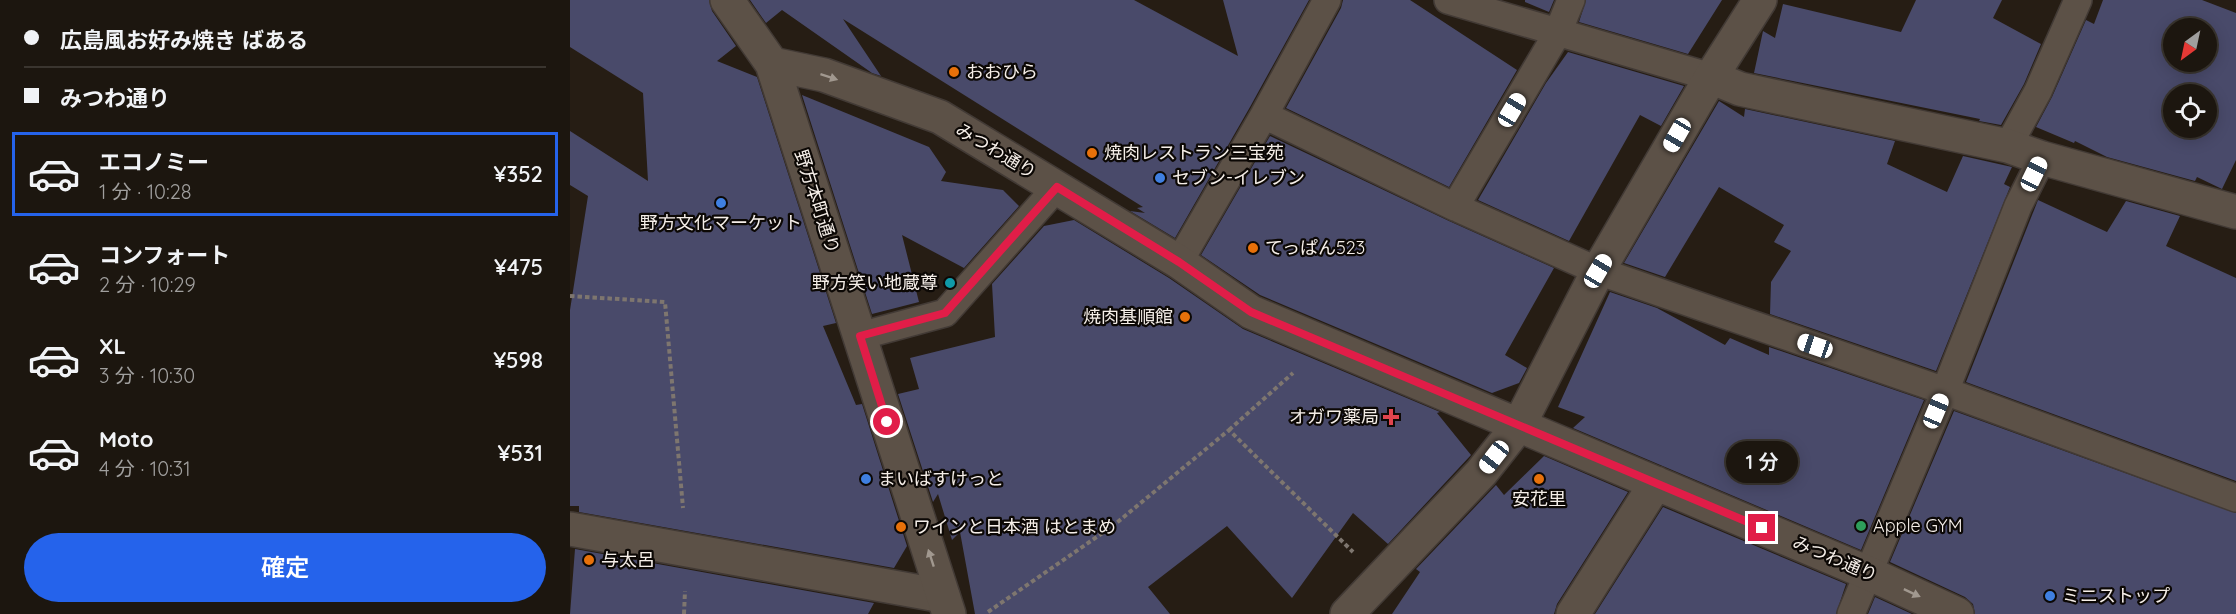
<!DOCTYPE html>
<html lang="ja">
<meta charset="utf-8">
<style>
body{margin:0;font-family:Quicksand,"Noto Sans JP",sans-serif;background:#251f18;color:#f1f3f6;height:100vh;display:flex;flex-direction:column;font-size:22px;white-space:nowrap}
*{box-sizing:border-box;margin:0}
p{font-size:20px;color:#a09f9e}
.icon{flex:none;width:33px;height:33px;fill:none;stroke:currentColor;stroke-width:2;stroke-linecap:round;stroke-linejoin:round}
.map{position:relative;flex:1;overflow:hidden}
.drawer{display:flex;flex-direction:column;background:#1c160f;width:570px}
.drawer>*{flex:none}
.banner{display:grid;align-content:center;height:132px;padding:0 24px;background:#1c160f}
.needle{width:39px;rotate:213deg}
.fabs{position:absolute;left:1593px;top:18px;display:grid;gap:12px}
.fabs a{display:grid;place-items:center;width:54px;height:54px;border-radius:50%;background:#1c160f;box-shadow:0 3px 15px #0003,0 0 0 2px #3a352f;font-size:30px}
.end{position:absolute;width:27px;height:27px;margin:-14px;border:8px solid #e11d48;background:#fff;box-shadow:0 0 0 3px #fff}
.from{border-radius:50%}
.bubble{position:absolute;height:42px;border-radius:21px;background:#1c160f;box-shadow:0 3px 15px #0003,0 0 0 2px #3a352f;font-size:20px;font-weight:600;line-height:42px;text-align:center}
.car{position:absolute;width:18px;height:36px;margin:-18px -9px;border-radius:8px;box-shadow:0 0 4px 2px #0007;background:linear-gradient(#fff 24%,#345 0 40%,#fff 0 76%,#345 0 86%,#fff 0)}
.banner b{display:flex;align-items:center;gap:21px;height:57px;font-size:22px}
.banner b+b{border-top:2px solid #3a352f}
.banner i{width:15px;height:15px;background:#f1f3f6}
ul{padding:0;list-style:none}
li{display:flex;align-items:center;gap:18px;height:84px;margin:0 12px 9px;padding:0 12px;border:3px solid transparent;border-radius:0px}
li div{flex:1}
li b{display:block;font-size:22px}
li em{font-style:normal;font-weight:600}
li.on{border-color:#2563eb}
li>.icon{width:54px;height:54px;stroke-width:1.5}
.primary-button{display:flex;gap:12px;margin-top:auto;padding:12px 24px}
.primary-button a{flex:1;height:69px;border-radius:36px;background:#2563eb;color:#fff;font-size:24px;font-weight:600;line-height:69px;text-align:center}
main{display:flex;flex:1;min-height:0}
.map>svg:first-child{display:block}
.building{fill:#494a6a;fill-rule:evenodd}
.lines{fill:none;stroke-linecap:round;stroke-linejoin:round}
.service-casing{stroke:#423a35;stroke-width:30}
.pedestrian-casing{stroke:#423a35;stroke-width:36}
.minor-casing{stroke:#423a35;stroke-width:36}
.path{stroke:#7e766f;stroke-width:4;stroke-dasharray:4.5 3;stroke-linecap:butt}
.service{stroke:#5c5147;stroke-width:27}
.pedestrian{stroke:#5c5147;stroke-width:33}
.minor{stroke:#5c5147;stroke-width:33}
.oneway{fill:#a1988f}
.route{stroke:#e11d48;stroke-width:8}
.food-dot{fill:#e8710a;stroke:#0c0805;stroke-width:2}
.shop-dot{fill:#3f7fe0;stroke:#0c0805;stroke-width:2}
.culture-dot{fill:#0f9aa8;stroke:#0c0805;stroke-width:2}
.health-dot{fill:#e0444e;stroke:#0c0805;stroke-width:2}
.leisure-dot{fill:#2e9e5b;stroke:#0c0805;stroke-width:2}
.labels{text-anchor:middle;stroke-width:4.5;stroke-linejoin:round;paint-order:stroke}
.poi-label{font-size:18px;fill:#f5eee8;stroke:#0c0805;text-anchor:start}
.street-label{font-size:18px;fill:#f5eee8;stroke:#0c0805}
</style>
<main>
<section class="drawer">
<div class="banner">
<b><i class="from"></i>広島風お好み焼き ばある</b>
<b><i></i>みつわ通り</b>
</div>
<ul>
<li class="on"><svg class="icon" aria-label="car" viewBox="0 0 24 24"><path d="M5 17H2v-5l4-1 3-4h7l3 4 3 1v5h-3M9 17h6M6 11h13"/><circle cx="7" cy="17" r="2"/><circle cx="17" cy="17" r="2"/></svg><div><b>エコノミー</b><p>1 分 · 10:28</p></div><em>¥352</em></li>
<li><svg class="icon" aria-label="car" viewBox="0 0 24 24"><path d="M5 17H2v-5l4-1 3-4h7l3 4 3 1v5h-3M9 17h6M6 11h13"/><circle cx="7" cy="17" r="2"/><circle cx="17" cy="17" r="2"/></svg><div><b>コンフォート</b><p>2 分 · 10:29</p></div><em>¥475</em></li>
<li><svg class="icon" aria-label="car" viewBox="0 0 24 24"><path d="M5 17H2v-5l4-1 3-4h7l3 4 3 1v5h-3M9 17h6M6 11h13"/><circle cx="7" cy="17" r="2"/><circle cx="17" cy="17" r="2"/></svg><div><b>XL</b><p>3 分 · 10:30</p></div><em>¥598</em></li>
<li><svg class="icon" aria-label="car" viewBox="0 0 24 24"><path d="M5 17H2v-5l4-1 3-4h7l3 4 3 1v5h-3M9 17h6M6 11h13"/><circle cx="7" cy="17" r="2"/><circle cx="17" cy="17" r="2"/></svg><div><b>Moto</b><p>4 分 · 10:31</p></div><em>¥531</em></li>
</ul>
<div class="primary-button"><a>確定</a></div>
</section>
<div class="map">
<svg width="1666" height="614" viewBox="0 0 1666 614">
<rect width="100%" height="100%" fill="#261d14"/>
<path class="building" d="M0,0h139l3,11 24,35 -19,15 40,16 79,246 -13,3 33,79 6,-1 45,142 -13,22 -315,-56v-6h-9v-196l18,-114 -18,-11v-54l78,50 -5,-88 -73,-46z
M180,0h384l104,56 -15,-56h86l-59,107 -75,131 -45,-27 15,2 -8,-5 6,-1 -300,-188 38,57 -9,-3 -90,-63 -16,13z
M773,0h67l107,70 -68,117 -163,-79 55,-100z
M955,0h29l-5,12 -24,-10z
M1016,0h136l-34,54 -109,-32z
M1346,0h86l-9,18 48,26 -17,40 -23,41 -22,-4 1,-2 -226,-46 9,-42 12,7 8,-34 118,28z
M1533,0h99l34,13v147l-14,29 -25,-12 -2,4 -88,-24 -32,-16 -1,2 -38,-16 16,-30 34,-77 8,4zM1604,28h32v34h-32zM1604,94h32v34h-32z
M998,52l116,34 -23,40 -21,-11 -71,126 -91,-41 68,-117z
M232,95l127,52 17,25 -5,9 62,9 16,16 -55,62 -62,-33 17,67 -47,12z
M1149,101l25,16 1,-8 150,32 -8,23 60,28 16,-36 49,11 -8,17 6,3 -74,184 -166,-57 1,-32 20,-31 -17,-9 10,-17 -65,-38 -54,90 -41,-14z
M700,136l179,85 105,47 -49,87 22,13 -8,15 -27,10 -232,-98 -59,-40z
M1468,200l69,32 19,-31 54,15 -14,30 70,32v203l-270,-99z
M504,220l95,58 74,51 197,83 -3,1 34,42 -83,89 -35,-31 -61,85 -65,-72 -79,61 22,27h-195l-15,-82 -8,8 -14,-46 -5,8 -35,-108 21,-5 -9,-31 85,-21 -3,-53 52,-58z
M1040,292l47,16 68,37 5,-7 39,17v-8l155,53 -63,150 -288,-122 12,-11 -27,-10z
M1384,411l282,102v101h-261l-2,-10 -8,-7 -75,-35z
M974,456l84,36 -71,112 -3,10h-162l28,-42 -4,-3 80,-84 8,10z
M1093,507l183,77 -10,30h-241z
M5,549l299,54 -6,11h-298z
M1305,597l37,17h-44z"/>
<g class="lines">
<g class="service-casing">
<path id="service" d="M878,0l263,77
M694,115l191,92 143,64 347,120 291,107
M1438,146l30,-55 40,-91
M885,207l103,-175 13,-32
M609,262l85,-147 63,-115
M290,336l85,-23 112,-126
M1281,614l94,-223 73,-185 24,-48"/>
</g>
<g class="pedestrian-casing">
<path id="pedestrian" d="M0,529l373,67"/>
</g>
<g class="minor-casing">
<path id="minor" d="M157,0l45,64 177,550
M202,64l52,11 116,42 239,145 72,50 617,261 89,41
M1141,77l29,12 268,57 34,12 194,54
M777,614l134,-141 38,-48 79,-154 113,-194 49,-77
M1003,614l83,-131"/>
</g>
<path class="path" d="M0,296l95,6 18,206
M659,430l64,-57
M418,612l126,-87 115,-95 124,122
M114,614l1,-23"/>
<use href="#service" class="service"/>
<use href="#pedestrian" class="pedestrian"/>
<use href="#minor" class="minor"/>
</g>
<defs><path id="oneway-solid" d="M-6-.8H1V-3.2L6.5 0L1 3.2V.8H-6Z" transform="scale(1.5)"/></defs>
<g class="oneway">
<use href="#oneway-solid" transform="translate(259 77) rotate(18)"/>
<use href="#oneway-solid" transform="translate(361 558) rotate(-108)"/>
<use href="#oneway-solid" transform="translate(1342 593) rotate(25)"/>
</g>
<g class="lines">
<path class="route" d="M317,422l-27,-86 85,-23 112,-126 122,75 72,50 511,216"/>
</g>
<g class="food-dot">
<circle cx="384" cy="72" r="6"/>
<circle cx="522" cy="153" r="6"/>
<circle cx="683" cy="248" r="6"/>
<circle cx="615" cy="317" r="6"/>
<circle cx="969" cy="479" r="6"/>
<circle cx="331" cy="527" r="6"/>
<circle cx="19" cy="560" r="6"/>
</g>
<g class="shop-dot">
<circle cx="590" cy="178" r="6"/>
<circle cx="151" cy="203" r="6"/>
<circle cx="296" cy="479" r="6"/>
<circle cx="1480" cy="596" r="6"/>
</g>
<circle class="culture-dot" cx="380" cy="283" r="6"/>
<path class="health-dot" d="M818 408h6v6h6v6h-6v6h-6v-6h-6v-6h6z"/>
<circle class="leisure-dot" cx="1291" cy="526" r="6"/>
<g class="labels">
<g class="poi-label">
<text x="396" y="78">おおひら</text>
<text x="534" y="159">焼肉レストラン三宝苑</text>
<text x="602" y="184">セブン-イレブン</text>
<text x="151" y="229" text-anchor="middle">野方文化マーケット</text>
<text x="695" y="254">てっぱん523</text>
<text x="368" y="289" text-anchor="end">野方笑い地蔵尊</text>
<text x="603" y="323" text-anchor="end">焼肉基順館</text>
<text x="809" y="423" text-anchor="end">オガワ薬局</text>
<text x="308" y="485">まいばすけっと</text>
<text x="969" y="505" text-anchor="middle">安花里</text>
<text x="1303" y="532">Apple GYM</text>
<text x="343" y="533">ワインと日本酒 はとまめ</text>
<text x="31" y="566">与太呂</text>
<text x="1492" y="602">ミニストップ</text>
</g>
<g class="street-label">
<text transform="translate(426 151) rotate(31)" y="6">みつわ通り</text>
<text transform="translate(247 202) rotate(72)" y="6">野方本町通り</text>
<text transform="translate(1265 559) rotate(23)" y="6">みつわ通り</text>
</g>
</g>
</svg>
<div class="fabs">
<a><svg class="needle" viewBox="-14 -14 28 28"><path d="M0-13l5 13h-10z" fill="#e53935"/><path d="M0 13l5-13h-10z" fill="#a09f9e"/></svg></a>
<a><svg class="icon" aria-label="locate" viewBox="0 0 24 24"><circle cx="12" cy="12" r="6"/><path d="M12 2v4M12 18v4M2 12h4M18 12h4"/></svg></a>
</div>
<i class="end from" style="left:317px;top:422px"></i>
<i class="end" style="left:1192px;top:528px"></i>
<div class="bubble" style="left:1156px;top:441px;width:72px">1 分</div>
<i class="car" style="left:942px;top:110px;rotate:31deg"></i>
<i class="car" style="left:1107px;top:135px;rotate:210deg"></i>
<i class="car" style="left:1464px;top:174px;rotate:26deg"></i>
<i class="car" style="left:1028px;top:271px;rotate:31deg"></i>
<i class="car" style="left:1245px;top:346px;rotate:289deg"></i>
<i class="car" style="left:1366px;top:411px;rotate:23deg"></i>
<i class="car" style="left:924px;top:457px;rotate:218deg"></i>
</div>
</main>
